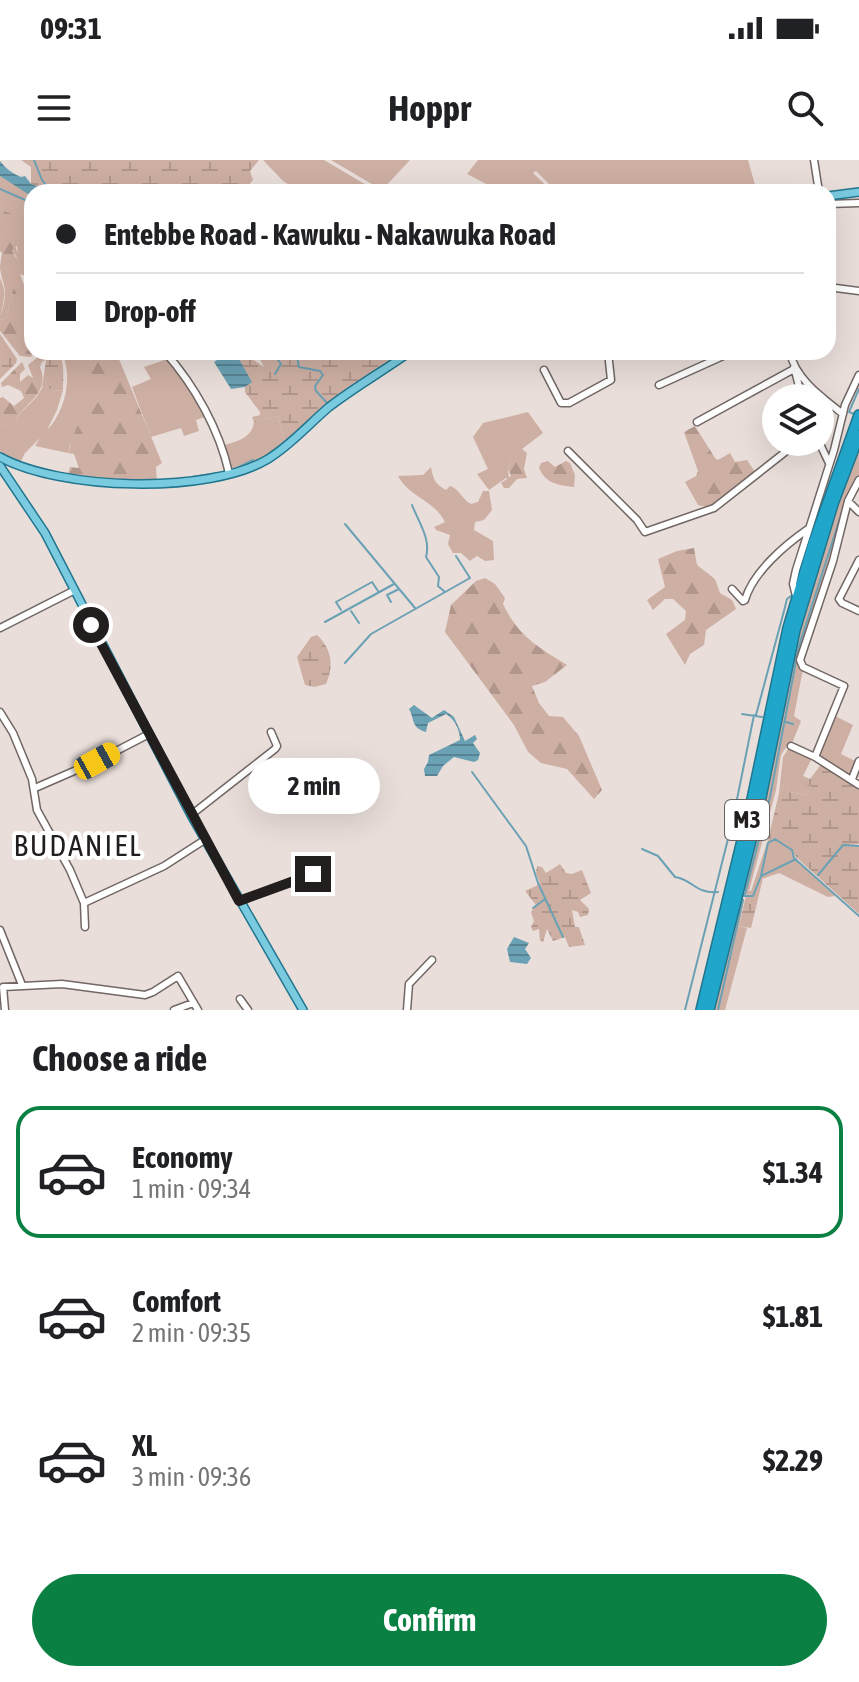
<!DOCTYPE html>
<meta charset="utf-8">
<style>
body{margin:0;font-family:"Asap Condensed",sans-serif;background:#f6f6f6;color:#202124;height:100vh;display:flex;flex-direction:column;font-size:30px;white-space:nowrap}
*{box-sizing:border-box;margin:0}
p{font-size:26px;color:#757577}
.icon{flex:none;width:44px;height:44px;fill:none;stroke:currentColor;stroke-width:2;stroke-linecap:round;stroke-linejoin:round}
.map{position:relative;height:850px;overflow:hidden}
.panel{display:flex;flex-direction:column;background:#fff;flex:1}
.panel>*{flex:none}
.banner{position:absolute;left:24px;top:24px;width:812px;height:176px;border-radius:24px;box-shadow:0 8px 32px #0002;display:grid;align-content:center;height:176px;padding:0 32px;background:#fff}
.controls{position:absolute;left:762px;top:224px;display:grid;gap:16px}
.controls a{display:grid;place-items:center;width:72px;height:72px;border-radius:50%;background:#fff;box-shadow:0 8px 32px #0002;font-size:40px}
.end{position:absolute;width:36px;height:36px;margin:-18px;border:10px solid #221e1d;background:#fff;box-shadow:0 0 0 4px #fff}
.from{border-radius:50%}
.bubble{position:absolute;height:56px;border-radius:28px;background:#fff;box-shadow:0 8px 32px #0002;font-size:26px;font-weight:700;line-height:56px;text-align:center}
.car{position:absolute;width:24px;height:48px;margin:-24px -12px;border-radius:10px;box-shadow:0 0 6px 2px #0007;background:linear-gradient(#f5c518 24%,#345 0 40%,#f5c518 0 76%,#345 0 86%,#f5c518 0)}
.banner b{display:flex;align-items:center;gap:28px;height:76px;font-size:30px}
.banner b+b{border-top:2px solid #e0e0e0}
.banner i{width:20px;height:20px;background:#202124}
ul{padding:0;list-style:none}
li{display:flex;align-items:center;gap:24px;height:132px;margin:0 16px 12px;padding:0 16px;border:4px solid transparent;border-radius:24px}
li div{flex:1}
li b{display:block;font-size:30px}
li em{font-style:normal;font-weight:700}
li.current{border-color:#0b8043}
li>.icon{width:72px;height:72px;stroke-width:1.5}
h2{padding:0 32px;font-size:36px;line-height:96px}
.primary-button{display:flex;gap:16px;margin-top:auto;padding:16px 32px}
.primary-button a{flex:1;height:92px;border-radius:48px;background:#0b8043;color:#fff;font-size:32px;font-weight:700;line-height:92px;text-align:center}
.status{display:flex;justify-content:space-between;align-items:center;height:56px;padding:0 40px;background:#fff;direction:ltr}
.status svg{height:22px;fill:currentColor}
header{display:flex;justify-content:space-between;align-items:center;height:104px;padding:0 32px;background:#fff;font-size:36px;font-weight:700}
.map>svg:first-child{display:block}
.grass{fill:#ceafa3}
.forest{fill:url(#forest-firs)}
.wetland{fill:url(#wetland-marsh)}
.water{fill:url(#water-rules)}
.lines{fill:none;stroke-linecap:round;stroke-linejoin:round}
.stream{stroke:#6aa1b4;stroke-width:2}
.minor-casing{stroke:#716764;stroke-width:9}
.major-casing{stroke:#21768e;stroke-width:10}
.highway-casing{stroke:#21768e;stroke-width:12}
.minor{stroke:#fff;stroke-width:6}
.major{stroke:#7acae0;stroke-width:7}
.highway{stroke:#21a6cb;stroke-width:9}
.route{stroke:#221e1d;stroke-width:10}
.labels{text-anchor:middle;stroke-width:8;stroke-linejoin:round;paint-order:stroke}
.shield{fill:#fff;stroke:#646261;stroke-width:2}
.shield-label{font-size:24px;font-weight:bold;fill:#221e1d}
.quarter-label{font-size:30px;letter-spacing:2px;fill:#221e1d;stroke:#fff}
</style>
<div class="status"><b>09:31</b><svg viewBox="0 0 49 12"><path d="M0 12V9h3v3zM5 12V6h3v6zM10 12V3h3v9zM15 12V0h3v12zM26 1h20v11H26zM47 4h2v5h-2z"/></svg></div>
<header><svg class="icon" aria-label="menu" viewBox="0 0 24 24"><path d="M4 6h16M4 12h16M4 18h16"/></svg>Hoppr<svg class="icon" aria-label="search" viewBox="0 0 24 24"><circle cx="10" cy="10" r="6"/><path d="M15 15l6 6"/></svg></header>
<div class="map">
<svg width="859" height="850" viewBox="0 0 859 850">
<defs>
<pattern id="forest-firs" width="22" height="20" patternUnits="userSpaceOnUse" patternTransform="scale(2)"><rect width="22" height="20" fill="#ceafa3"/><path d="M5 1l3.5 6h-7zM16 11l3.5 6h-7z" fill="#b1968c"/></pattern>
<pattern id="wetland-marsh" width="20" height="14" patternUnits="userSpaceOnUse" patternTransform="scale(2)"><rect width="20" height="14" fill="#ceafa3"/><path d="M1 5h8M5 5V1M11 12h8M15 12V8" fill="none" stroke="#b1968c"/></pattern>
<pattern id="water-rules" width="6" height="5" patternUnits="userSpaceOnUse" patternTransform="scale(2)"><rect width="6" height="5" fill="#6aa1b4"/><path d="M0 2.5h6" fill="none" stroke="#578392"/></pattern>
</defs>
<rect width="100%" height="100%" fill="#e9deda"/>
<path class="grass" d="M263,0h61l54,32h-77l-18,-11z
M331,0h79l-28,30z
M478,0h270l9,32h-200l-21,-21 -3,2 20,19h-51l-35,-18z
M0,16l28,17 5,-2 2,1h-3v43l-4,-6 -28,-19z
M15,86l5,13v15l12,33v36l-18,-16 -1,-38 -7,30 -6,1c2,-10 5,-17 5,-27 0,-10 -5,-17 -5,-27l10,-7 7,-1 -5,-9z
M61,192h50l-22,9 9,39 -6,10 2,12 -24,23 -2,8 -33,-7 5,-8 -15,15 -5,10 -20,-8v-28l5,-3 13,6 -2,-11c8,-12 20,-18 26,-31l5,-2 6,5 10,-1 -6,20 -10,20c18,-18 27,-55 14,-78z
M167,199l23,26 15,32 -9,3 3,11 -15,5 -3,-8 -30,9 -19,-50 19,-8 -7,-12z
M528,252l15,21 -21,16 -9,1 -5,19 1,10 -3,-1 -17,12 -12,-16 11,-5 -15,-32 10,-14z
M278,256l7,26 -15,13 -39,17 -9,-26c14,-5 30,-7 32,-24z
M859,283v39l-59,174 3,13 -9,47 7,5 -10,25h-4l-6,9 -5,35 -27,101h2l17,-51 7,-2 18,13 2,7 40,38 -7,1 -49,-24 -20,7 -5,14 -8,1 -1,-4 -5,4 55,-247 27,-100z
M431,307c2,12 4,17 15,23l4,-4c8,2 13,14 21,18l7,-2 5,-11h6l3,19 -8,10 -9,2 -1,8 19,11 1,19 -9,1 -8,-5 -7,5 -9,-8h-8l-5,-9 2,-9 -14,-5 -2,-3 11,-5c-11,-22 -36,-25 -47,-46l25,-1z
M835,556l18,9 -12,29 16,8 -7,14 -33,-19z
M792,588l20,10 -9,18 9,10 -5,9 -18,-3 -2,-6 -3,-1 -5,8 4,-36 5,-8z
M739,738l5,1 -5,27 8,2 -22,82h-11z"/>
<path class="forest" d="M0,50c22,5 32,19 32,42l-5,-3v4l5,1v17l-6,5 -6,-2 -3,-28 -5,4 5,10 -7,-1v6l-3,3 -7,-2 2,-13 -2,-2z
M0,118c9,18 1,25 1,42l5,-1 7,-30 4,-1 6,4 2,8 -4,7 -7,1v18l11,4 2,9 5,4 1,9 -2,5 -11,-1 -20,-25z
M35,192h19v3l-12,7 -2,5c10,26 -12,33 -24,52l3,11 -5,3 -8,-4 -1,-5 -5,3v-29l3,-1 11,9 10,-8 -3,-7 -13,-6 -6,2 -1,-4 21,-21 3,7 -5,5v8l8,-7 5,3 -5,-13 10,-8z
M111,192h5l46,111 -6,4 1,15 -68,-2 -21,-5 2,-8 9,1 -5,-14 -6,-1 9,-27 17,-4 -7,-7v-4l5,-2v-8l4,2 2,-3c-10,-10 -9,-25 -9,-39z
M695,266l20,32 3,2 12,-7 5,9 12,-2 8,12c-15,14 -36,40 -57,33l-13,-23 11,-6 2,-5 -14,-39z
M513,289h9l5,4 -3,16 3,9 -10,1 -8,9h-5l-3,-5 10,-7 -3,-7z
M548,301l7,6 11,-6 4,2 5,12 -1,12c-16,-2 -28,-3 -35,-19l2,-5z
M694,388l3,17 18,14 5,14 12,7 4,9 -30,21 -2,15 -14,9 -5,11 -19,-31 19,-14 1,-9 -13,-12h-8l-12,11 -6,-10 18,-13 -7,-28 19,-8z
M485,418l10,6 10,14 -2,6c16,33 34,42 64,61l-22,17 -13,4 7,17 10,13 14,1 16,19 23,54 -8,9 -27,-30 -26,-6 -13,-11 -14,-27 -69,-93 6,-27 25,-24z"/>
<path class="wetland" d="M21,0h238l-9,11 3,9 -10,12h-189l-23,-8v-17z
M0,174l17,25 -1,4 -16,16z
M54,192h5c6,13 4,24 4,38l-10,1 -6,-5 -5,2 4,-28 8,-5z
M235,192h19l-6,4 16,11 -8,-15h135l5,7 -111,83 -7,-26 -24,6 -2,-5 8,-2v-3l-15,-20v-5l6,-6z
M317,475c15,14 17,31 9,49l-12,3 -9,-2 -8,-28 14,-20z
M822,603l37,24v57l-9,1 9,1v68l-63,-57 -4,-7 -17,-12 -7,2 11,-47 5,-8 3,-1 2,8 18,3v-6l5,-3 -9,-1v-9l7,3z
M560,704l6,9 6,1 10,-4 9,23 -11,7 9,9 -1,6 -8,2 -2,-5 -6,-2 3,17h4l6,18 -16,2 -4,-10 -12,4 -6,-12 -4,13 -3,-1 -1,-12 -6,2 -2,-4 3,-6 -3,-9 5,-7 -11,-14 15,-7 -4,-11 1,-7 5,1 4,6z
M763,718l-12,50 -12,-2 7,-31 8,-1 4,-14z"/>
<path class="water" d="M0,1c6,8 12,12 21,16l4,-1 6,8 23,8 -26,2 -28,-18z
M229,192h6l17,30 -7,5 -14,2 -17,-27z
M414,545l18,13 12,-8 10,7 11,24 10,-6 2,4 -4,4 7,10 -2,7 -4,2 -20,-5 -11,9 -6,10h-12l-1,-7 4,-7 1,-7 31,-15c0,-9 -5,-21 -14,-26l-18,9 -2,9c-15,-4 -11,-12 -17,-23z
M514,777l15,6 -4,6 6,9 -4,6 -17,-2 -3,-13z"/>
<g class="lines">
<path class="stream" d="M34,0l8,20 7,9
M0,29l32,14
M272,192l9,12 -6,10
M296,192l3,15 21,4 3,4 -8,11 1,5 12,13
M214,199l1,-7
M854,254l-5,-2 10,-23
M239,307l14,-7
M192,317l25,-4
M412,345c7,18 19,34 14,52l13,20 -1,9 6,5
M345,364l70,84
M391,442l-4,-7 12,-6
M341,450l-5,-8 36,-20 6,9
M351,451l8,12
M325,462l69,-38
M345,503l26,-29 99,-56 -14,-22
M742,554l20,3
M756,555l28,-104 3,-12 4,-3
M786,562l7,2
M472,612l54,74 12,37 25,54
M642,689l16,7 17,21c17,2 20,17 43,15
M818,715l25,-30 16,1
M761,716l7,-33 7,-4 17,11 2,8 65,58
M742,736h11l8,-20 35,-17
M533,748l12,-9
M685,850l48,-191 21,-104
M718,850l25,-110 -3,-3 5,-3 25,-97 29,-151 42,-131"/>
<g class="minor-casing">
<path id="minor" d="M814,0l5,32
M828,44l31,-1
M828,127l31,4
M165,192c30,34 54,77 64,121
M790,192c5,27 33,46 53,62
M794,207l8,31
M544,210l17,33h8l42,-23 -3,-28
M659,225l73,-33
M697,262l97,-53
M819,282l10,21
M568,291l69,69 8,12 69,-24 84,-66
M848,341l11,11
M859,400l-20,39 3,4 17,8
M732,429l11,12 2,-1c8,-28 40,-55 63,-71
M796,436l-3,-12 3,-14 38,-120 11,-45 14,-30
M0,468l73,-37
M0,552l13,21 19,46 5,31 33,60 14,33
M791,586l24,11 44,28
M815,597l29,-71 -41,-19 -3,-7 33,-99 15,-60 11,-21
M852,619l7,-18
M35,628l62,-27 52,-27
M191,655l84,-66 2,-3 -6,-14
M239,741l74,-27
M85,767l-1,-24 80,-37 42,-27
M0,770l22,55
M240,839l8,11
M5,850l-2,-23 59,-3 83,11 8,-3 25,-16 20,34
M174,850l19,-7
M407,850l2,-26 23,-24"/>
</g>
<g class="major-casing">
<path id="major" d="M828,36l31,-4
M0,297c60,33 208,38 268,2 23,-14 41,-35 61,-52 26,-20 54,-36 81,-55
M0,306l45,67 146,282 112,195"/>
</g>
<g class="highway-casing">
<path id="highway" d="M701,850l51,-211 36,-171 25,-84 46,-129
M709,850l49,-198 37,-182 38,-126 26,-69"/>
</g>
<use href="#minor" class="minor"/>
<use href="#major" class="major"/>
<use href="#highway" class="highway"/>
</g>
<g class="lines">
<path class="route" d="M91,465l148,276 74,-27"/>
</g>
<g class="labels">
<rect class="shield" x="725" y="640" width="44" height="40" rx="6"/>
<g class="shield-label">
<text x="747" y="668">M3</text>
</g>
<g class="quarter-label">
<text x="78" y="696">BUDANIEL</text>
</g>
</g>
</svg>
<div class="controls">
<a><svg class="icon" aria-label="layers" viewBox="0 0 24 24"><path d="M12 4l9 5-9 5-9-5zM3 14l9 5 9-5"/></svg></a>
</div>
<i class="end from" style="left:91px;top:465px"></i>
<i class="end" style="left:313px;top:714px"></i>
<div class="bubble" style="left:248px;top:598px;width:132px">2 min</div>
<i class="car" style="left:97px;top:601px;rotate:61deg"></i>
<div class="banner">
<b><i class="from"></i>Entebbe Road - Kawuku - Nakawuka Road</b>
<b><i></i>Drop-off</b>
</div>
</div>
<section class="panel">
<h2>Choose a ride</h2>
<ul>
<li class="current"><svg class="icon" aria-label="car" viewBox="0 0 24 24"><path d="M5 17H2v-5l4-1 3-4h7l3 4 3 1v5h-3M9 17h6M6 11h13"/><circle cx="7" cy="17" r="2"/><circle cx="17" cy="17" r="2"/></svg><div><b>Economy</b><p>1 min · 09:34</p></div><em>$1.34</em></li>
<li><svg class="icon" aria-label="car" viewBox="0 0 24 24"><path d="M5 17H2v-5l4-1 3-4h7l3 4 3 1v5h-3M9 17h6M6 11h13"/><circle cx="7" cy="17" r="2"/><circle cx="17" cy="17" r="2"/></svg><div><b>Comfort</b><p>2 min · 09:35</p></div><em>$1.81</em></li>
<li><svg class="icon" aria-label="car" viewBox="0 0 24 24"><path d="M5 17H2v-5l4-1 3-4h7l3 4 3 1v5h-3M9 17h6M6 11h13"/><circle cx="7" cy="17" r="2"/><circle cx="17" cy="17" r="2"/></svg><div><b>XL</b><p>3 min · 09:36</p></div><em>$2.29</em></li>
</ul>
<div class="primary-button"><a>Confirm</a></div>
</section>
